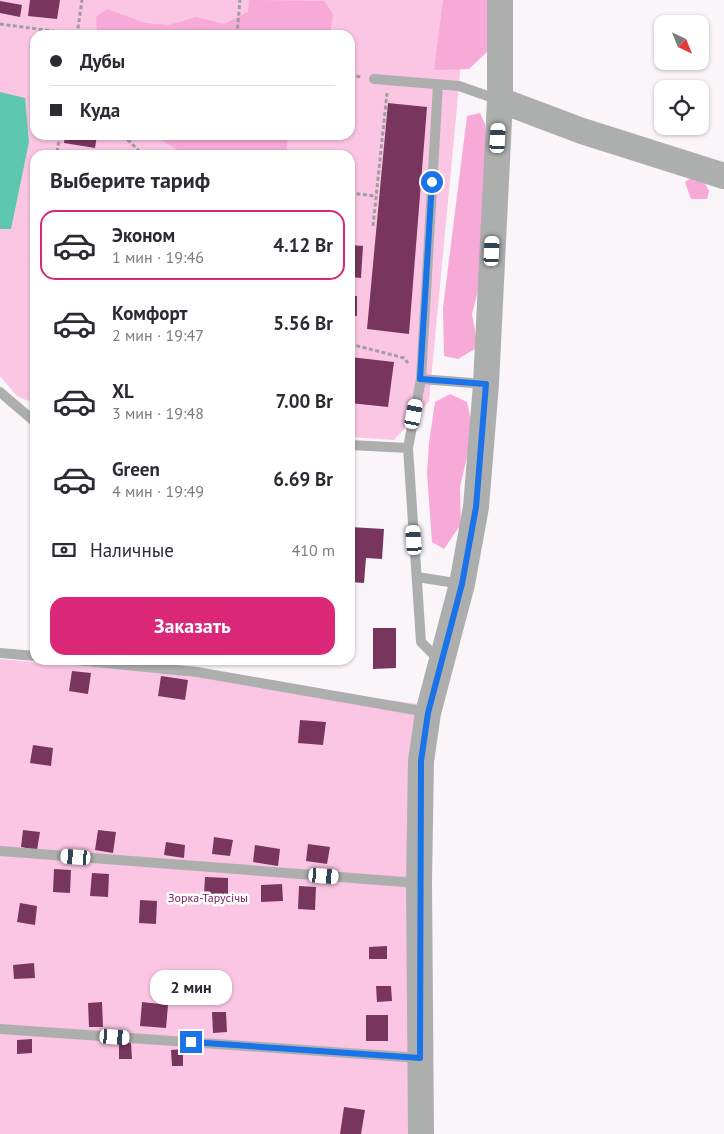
<!DOCTYPE html>
<html lang="ru">
<meta charset="utf-8">
<style>
body{margin:0;font-family:"PT Sans",sans-serif;background:#f2f2f3;color:#2b2b33;height:100vh;display:flex;flex-direction:column;font-size:19px;white-space:nowrap}
*{box-sizing:border-box;margin:0}
p{font-size:16px;color:#7c7c81}
.icon{flex:none;width:28px;height:28px;fill:none;stroke:currentColor;stroke-width:2;stroke-linecap:round;stroke-linejoin:round}
.map{position:relative;flex:1;overflow:hidden}
.sheet{position:absolute;left:30px;top:150px;width:325px;height:515px;display:flex;flex-direction:column;background:#fff;border-radius:15px;box-shadow:0 1px 4px #0004}
.sheet>*{flex:none}
.banner{position:absolute;left:30px;top:30px;width:325px;height:110px;border-radius:15px;box-shadow:0 1px 4px #0004;display:grid;align-content:center;height:110px;padding:0 20px;background:#fff}
.needle{width:32px;rotate:137deg}
.controls{position:absolute;left:654px;top:15px;display:grid;gap:10px}
.controls a{display:grid;place-items:center;width:55px;height:55px;border-radius:10px;background:#fff;box-shadow:0 1px 4px #0004;font-size:25px}
.end{position:absolute;width:22px;height:22px;margin:-11px;border:6px solid #1a73e8;background:#fff;box-shadow:0 0 0 2px #fff}
.from{border-radius:50%}
.bubble{position:absolute;height:35px;border-radius:15px;background:#fff;box-shadow:0 1px 4px #0004;font-size:16px;font-weight:700;line-height:35px;text-align:center}
.car{position:absolute;width:15px;height:30px;margin:-15px -8px;border-radius:6px;box-shadow:0 0 4px 1px #0007;background:linear-gradient(#fff 24%,#345 0 40%,#fff 0 76%,#345 0 86%,#fff 0)}
.banner b{display:flex;align-items:center;gap:18px;height:48px;font-size:19px}
.banner b+b{border-top:1px solid #e1e1e2}
.banner i{width:12px;height:12px;background:#2b2b33}
ul{padding:0;list-style:none}
li{display:flex;align-items:center;gap:15px;height:70px;margin:0 10px 8px;padding:0 10px;border:2px solid transparent;border-radius:15px}
li div{flex:1}
li b{display:block;font-size:19px}
li em{font-style:normal;font-weight:700}
li.on{border-color:#db2777}
li>.icon{width:45px;height:45px;stroke-width:1.5}
h2{padding:0 20px;font-size:22px;line-height:60px}
.pay{display:flex;align-items:center;gap:12px;height:55px;padding:0 20px;font-size:19px}
.pay p{margin-inline-start:auto}
.primary-button{display:flex;gap:10px;margin-top:auto;padding:10px 20px}
.primary-button a{flex:1;height:58px;border-radius:15px;background:#db2777;color:#fff;font-size:20px;font-weight:700;line-height:58px;text-align:center}
.map>svg:first-child{display:block}
.green{fill:#fac6e3;fill-rule:evenodd}
.forest{fill:#f7aad7}
.water{fill:#5ec8ae}
.building{fill:#78365f}
.lines{fill:none;stroke-linecap:round;stroke-linejoin:round}
.path{stroke:#a09d9f;stroke-width:3;stroke-dasharray:4 2.5;stroke-linecap:butt}
.service{stroke:#adafae;stroke-width:10}
.tertiary{stroke:#adafae;stroke-width:26}
.route{stroke:#1a73e8;stroke-width:6}
.labels{text-anchor:middle;stroke-width:5;stroke-linejoin:round;paint-order:stroke}
.park-label{font-size:12px;fill:#751e58;stroke:#fff}
</style>
<div class="map">
<svg width="724" height="1134" viewBox="0 0 724 1134">
<rect width="100%" height="100%" fill="#faf5f8"/>
<path class="green" d="M0,0h465l-6,86 -30,315 -35,39 -44,-3v-282h-315v249l-18,-8 -17,-20zM35,35h315v100h-315z
M0,659l192,16 227,29 -7,430h-412z"/>
<path class="forest" d="M249,0l75,1 9,13 -3,21h-218l-15,-3 -1,-15 11,-8 38,14 24,2 27,-8 28,7 24,-12z
M443,0h47l-2,51 -19,18 -35,1z
M480,113l5,11 4,40 -4,100 -13,50 6,33 -20,12 -14,-3 -1,-48 24,-192z
M153,135h135l-2,20h-100z
M692,177l11,3 6,11 -2,8h-16l-6,-17z
M450,394l17,8 6,29 -13,56 1,37 -17,25 -12,-7 -5,-69 2,-30 6,-41z"/>
<path class="water" d="M0,92l25,6 4,44 -18,87h-11z"/>
<path class="building" d="M30,0h30l-3,19 -29,-3z
M0,1l22,4 -2,12 -20,-4z
M388,103l39,4 -18,227 -42,-5z
M65,135h32l-2,13 -31,-5z
M351,245l12,1 -2,32 -11,-1z
M350,296h7v20h-7z
M350,357l44,5 -6,45 -38,-4z
M350,527l34,2 -2,30 -16,-1 -2,25 -14,-1z
M373,628h23v40l-23,1z
M72,671l19,2 -3,21 -19,-3z
M161,676l27,4 -3,20 -27,-4z
M300,720l26,2 -3,23 -25,-2z
M33,745l20,3 -2,18 -21,-3z
M23,830l17,2 -3,18 -16,-3z
M98,830l18,2 -3,21 -18,-3z
M214,837l19,3 -3,16 -18,-2z
M166,842l19,3 -1,13 -20,-3z
M308,844l22,3 -3,17 -21,-3z
M255,845l25,4 -2,17 -25,-4z
M54,869l17,1 -1,23 -17,-1z
M92,873l17,1 -1,23 -18,-1z
M205,877l23,1v17h-24z
M282,884l1,17 -22,1v-17z
M299,886l17,1 -1,23 -17,-1z
M140,900l17,1 -1,23 -17,-1z
M20,903l17,3 -2,19 -18,-3z
M387,946v13h-18v-12z
M34,963l1,15 -21,1 -1,-14z
M376,986h15l1,15 -15,1z
M102,1002l1,25h-14l-1,-24z
M142,1002l26,3 -2,23 -26,-2z
M212,1012h14l1,20 -14,1z
M366,1015h22v26h-22z
M32,1039v14l-15,1v-14z
M119,1043h12l1,16h-13z
M183,1049v17h-11l-1,-16z
M344,1107l21,3 -4,24h-21z"/>
<g class="lines">
<path class="path" d="M0,24l82,11
M77,35l5,-35
M237,35l3,-35
M350,75l11,2
M123,135l20,20
M57,152l3,-17
M350,193l26,3
M373,226l14,-133
M350,344l54,14 4,5"/>
<path class="service" d="M374,79l85,7 40,14
M438,84l-17,295 -13,69 13,194 18,18
M421,379l64,5
M0,392l35,30
M350,445l58,3
M417,577l45,7
M0,653l35,3
M75,660l122,12 230,40
M0,851l418,32
M0,1029l420,29"/>
<path class="tertiary" d="M500,100l82,31 142,45
M421,1134l-2,-251 2,-122 7,-48 34,-129 14,-77 10,-123 14,-284v-100"/>
</g>
<g class="lines">
<path class="route" d="M191,1042l229,16 1,-297 7,-48 34,-129 14,-77 10,-123 -66,-5 12,-197"/>
</g>
<g class="labels">
<g class="park-label">
<text x="208" y="902">Зорка-Тарусічы</text>
</g>
</g>
</svg>
<div class="controls">
<a><svg class="needle" viewBox="-14 -14 28 28"><path d="M0-13l5 13h-10z" fill="#e53935"/><path d="M0 13l5-13h-10z" fill="#7c7c81"/></svg></a>
<a><svg class="icon" aria-label="locate" viewBox="0 0 24 24"><circle cx="12" cy="12" r="6"/><path d="M12 2v4M12 18v4M2 12h4M18 12h4"/></svg></a>
</div>
<i class="end from" style="left:432px;top:182px"></i>
<i class="end" style="left:191px;top:1042px"></i>
<div class="bubble" style="left:150px;top:970px;width:82px">2 мин</div>
<i class="car" style="left:498px;top:138px;rotate:3deg"></i>
<i class="car" style="left:492px;top:251px;rotate:3deg"></i>
<i class="car" style="left:414px;top:414px;rotate:11deg"></i>
<i class="car" style="left:414px;top:540px;rotate:356deg"></i>
<i class="car" style="left:76px;top:857px;rotate:274deg"></i>
<i class="car" style="left:324px;top:876px;rotate:94deg"></i>
<i class="car" style="left:115px;top:1037px;rotate:94deg"></i>
<div class="banner">
<b><i class="from"></i>Дубы</b>
<b><i></i>Куда</b>
</div>
<section class="sheet">
<h2>Выберите тариф</h2>
<ul>
<li class="on"><svg class="icon" aria-label="car" viewBox="0 0 24 24"><path d="M5 17H2v-5l4-1 3-4h7l3 4 3 1v5h-3M9 17h6M6 11h13"/><circle cx="7" cy="17" r="2"/><circle cx="17" cy="17" r="2"/></svg><div><b>Эконом</b><p>1 мин · 19:46</p></div><em>4.12 Br</em></li>
<li><svg class="icon" aria-label="car" viewBox="0 0 24 24"><path d="M5 17H2v-5l4-1 3-4h7l3 4 3 1v5h-3M9 17h6M6 11h13"/><circle cx="7" cy="17" r="2"/><circle cx="17" cy="17" r="2"/></svg><div><b>Комфорт</b><p>2 мин · 19:47</p></div><em>5.56 Br</em></li>
<li><svg class="icon" aria-label="car" viewBox="0 0 24 24"><path d="M5 17H2v-5l4-1 3-4h7l3 4 3 1v5h-3M9 17h6M6 11h13"/><circle cx="7" cy="17" r="2"/><circle cx="17" cy="17" r="2"/></svg><div><b>XL</b><p>3 мин · 19:48</p></div><em>7.00 Br</em></li>
<li><svg class="icon" aria-label="car" viewBox="0 0 24 24"><path d="M5 17H2v-5l4-1 3-4h7l3 4 3 1v5h-3M9 17h6M6 11h13"/><circle cx="7" cy="17" r="2"/><circle cx="17" cy="17" r="2"/></svg><div><b>Green</b><p>4 мин · 19:49</p></div><em>6.69 Br</em></li>
</ul>
<div class="pay"><svg class="icon" aria-label="cash" viewBox="0 0 24 24"><path d="M3 7h18v10H3z"/><circle cx="12" cy="12" r="2"/></svg>Наличные<p>410 m</p></div>
<div class="primary-button"><a>Заказать</a></div>
</section>
</div>
